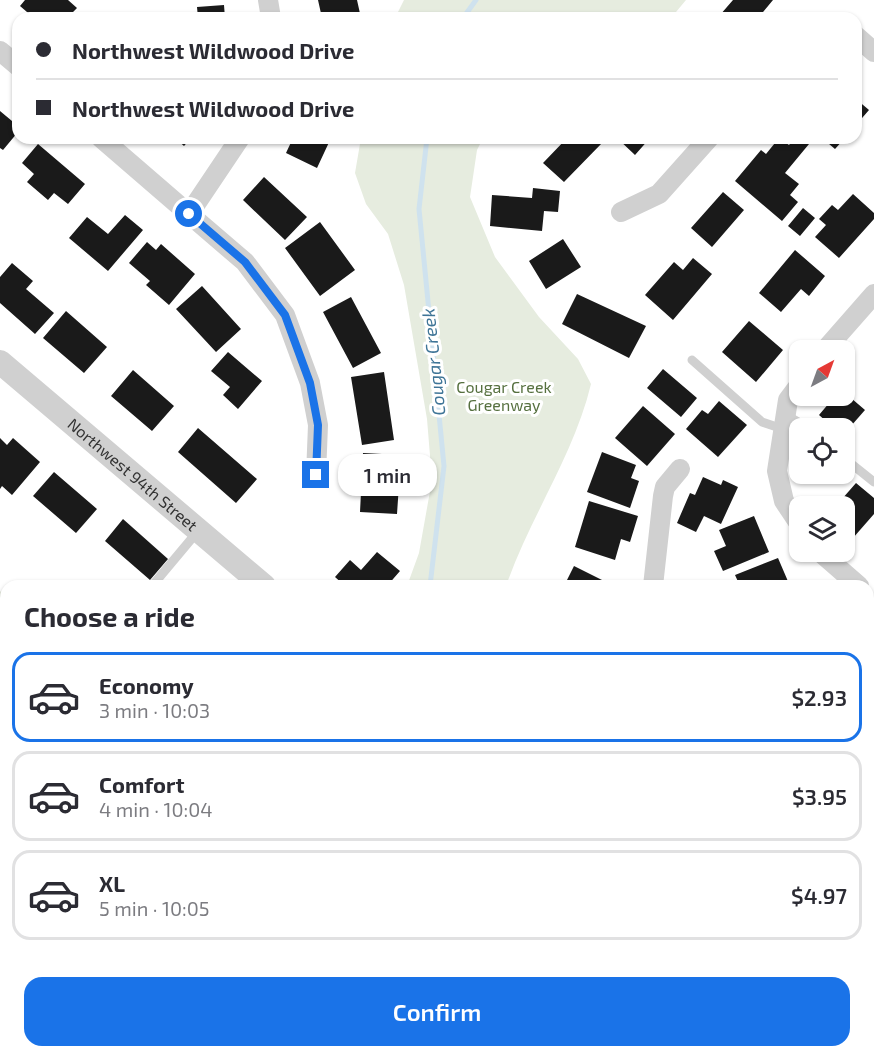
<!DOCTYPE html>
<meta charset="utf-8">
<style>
body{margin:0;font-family:"Exo 2",sans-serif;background:#f7f7f7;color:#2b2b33;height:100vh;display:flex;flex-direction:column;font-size:22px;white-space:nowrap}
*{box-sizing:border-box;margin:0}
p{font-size:20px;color:#7c7c81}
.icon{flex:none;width:33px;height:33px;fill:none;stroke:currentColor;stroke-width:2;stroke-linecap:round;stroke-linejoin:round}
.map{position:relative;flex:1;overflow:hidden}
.drawer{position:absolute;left:0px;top:580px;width:874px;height:478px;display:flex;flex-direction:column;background:#fff;border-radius:18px 18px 0 0;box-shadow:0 2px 4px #0004}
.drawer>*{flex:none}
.banner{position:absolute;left:12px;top:12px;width:850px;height:132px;border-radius:18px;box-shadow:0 2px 4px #0004;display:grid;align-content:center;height:132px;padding:0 24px;background:#fff}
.needle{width:39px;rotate:41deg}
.controls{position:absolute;left:789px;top:340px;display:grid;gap:12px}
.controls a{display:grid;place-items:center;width:66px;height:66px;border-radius:12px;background:#fff;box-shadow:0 2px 4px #0004;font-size:30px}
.end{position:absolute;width:27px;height:27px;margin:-14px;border:8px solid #1a73e8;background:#fff;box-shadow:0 0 0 3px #fff}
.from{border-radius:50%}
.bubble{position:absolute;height:42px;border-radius:18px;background:#fff;box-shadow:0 2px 4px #0004;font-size:20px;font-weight:600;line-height:42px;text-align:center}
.banner b{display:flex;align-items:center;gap:21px;height:57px;font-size:22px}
.banner b+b{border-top:2px solid #e1e1e2}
.banner i{width:15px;height:15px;background:#2b2b33}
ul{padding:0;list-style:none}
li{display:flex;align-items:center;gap:18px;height:90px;margin:0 12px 9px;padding:0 12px;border:3px solid #e1e1e2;border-radius:18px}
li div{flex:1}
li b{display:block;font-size:22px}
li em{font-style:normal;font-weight:600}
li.active{border-color:#1a73e8}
li>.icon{width:54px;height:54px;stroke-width:1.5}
h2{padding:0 24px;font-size:27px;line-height:72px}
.cta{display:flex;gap:12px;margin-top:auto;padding:12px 24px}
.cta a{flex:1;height:69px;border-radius:18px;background:#1a73e8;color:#fff;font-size:24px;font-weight:600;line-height:69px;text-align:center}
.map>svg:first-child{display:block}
.green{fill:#e6ecdf}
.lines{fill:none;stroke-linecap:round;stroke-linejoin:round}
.stream{stroke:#cfe2ee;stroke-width:5}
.building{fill:#1a1a1a}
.path{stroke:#cdcdcd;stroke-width:3;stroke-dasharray:3 3;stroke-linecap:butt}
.service{stroke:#d0d0d0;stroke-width:9}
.minor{stroke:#d0d0d0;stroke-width:20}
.tertiary{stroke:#d0d0d0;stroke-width:24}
.route{stroke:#1a73e8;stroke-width:8}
.labels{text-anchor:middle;stroke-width:6;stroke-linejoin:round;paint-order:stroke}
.park-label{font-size:16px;fill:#56703f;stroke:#fff}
.street-label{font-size:16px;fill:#333;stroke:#fff}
.water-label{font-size:18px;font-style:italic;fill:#3f7597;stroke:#fff}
</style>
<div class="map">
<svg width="874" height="1058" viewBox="0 0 874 1058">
<rect width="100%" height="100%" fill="#fff"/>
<path class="green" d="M404,0h282l-15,18h-276z
M361,138h122l-6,12 -7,47 25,60 44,60 39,42 13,25c-17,71 -61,133 -85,202h-99l12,-33 13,-73 -5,-61 -23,-134 -16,-51 -22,-30 -11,-31z
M0,591l6,5v457h4l-4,5h-6z
M185,1053h198l-3,5h-197z"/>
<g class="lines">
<path class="stream" d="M463,18l13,-18
M427,138l-8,71 25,257 -14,120
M302,1058l5,-5"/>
</g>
<path class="building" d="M25,0h43l9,8 -5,5 5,5h-43l-14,-12z
M318,0h39l4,18h-39z
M733,0h40l-15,18h-34l-4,-3z
M224,5l1,13h-27l-1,-11z
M856,99l13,11 -13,15z
M0,111l18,15v6l-15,18 -3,-2z
M175,138h16l-7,8z
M293,138h38l-14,30 -31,-15z
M567,138h30l5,5 -38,39 -21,-19z
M617,138h33l-15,17z
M779,138l10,7 6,-7h6l8,6 -24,29 14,11 -9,11 8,7 -16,19 -47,-40 26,-31 5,4z
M822,138h23l-10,11z
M38,144l47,40 -17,20 -14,-11 -6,7 -21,-18 7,-8 -12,-11z
M264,177l43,40 -22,23 -42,-40z
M533,188l27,3 -2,21 -14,-1 -2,20 -52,-5 2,-31 40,3z
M723,192l21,18 -32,37 -21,-19z
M853,194l21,19v6l-35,39 -24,-21 11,-12 -7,-6 13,-14 6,5z
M803,208l12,10 -15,18 -12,-10z
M125,215l18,15 -35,41 -39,-33 18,-21 21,17z
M320,222l35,48 -35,26 -35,-48z
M563,239l18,28 -35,22 -17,-28z
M147,242l9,8 5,-6 34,30 -26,31 -23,-20 4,-4 -21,-18z
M795,250l30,26 -16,20 -8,-7 -20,23 -22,-19z
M693,258l19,16 -39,46 -28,-25 29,-33 9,8z
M12,263l21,18 -7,8 28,24 -19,21 -35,-31v-26z
M202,286l39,43 -25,23 -40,-43z
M577,294l69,32 -17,32 -67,-34z
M351,297l30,56 -28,15 -30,-56z
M66,311l41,36 -23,26 -41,-35z
M749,321l34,29 -27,32 -34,-30z
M228,352l34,29 -24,28 -15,-14 7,-8 -19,-16z
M663,369l34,29 -16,19 -34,-29z
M133,370l41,36 -22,25 -41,-35z
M384,372l10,68 -32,5 -11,-68z
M844,392l21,18 -21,24v-5h-9l-16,-14 16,-19h9z
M719,401l28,24 -29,32 -32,-28 16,-19 6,4z
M643,406l32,28 -28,32 -32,-28z
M198,428l59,51 -21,24 -58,-51z
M0,438l7,7 6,-7 27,24 -28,33 -10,-9 -2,3z
M602,452l34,13 -5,13 8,3 -9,27 -43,-16z
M363,453l38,2 -4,59 -37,-2z
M54,472l43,37 -21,24 -43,-37z
M703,477l18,8 2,-5 15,7 -17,37 -17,-8 -8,16 -19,-9 13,-30 5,2z
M856,483l18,15v16l-21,24 -9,-8v-23h-9z
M589,501l49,15 -8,26 -9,-3 -6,21 -40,-13z
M754,516l15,36 -46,19 -9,-20 12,-5 -7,-16z
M123,519l45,40 -18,21 -45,-39z
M377,552l23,19 -13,15h-42l-10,-9 15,-17 11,10z
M778,558l12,28h-50l-5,-11z
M574,566l36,18 -1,2h-45z
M874,677v13l-6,-5z
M873,696l1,1v44l-6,-5v-35z
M868,808l6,4v12l-3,3 3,3v14l-6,6z
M874,1005v50l-6,-8v-39z
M408,1053h37l-4,5h-37z
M477,1053h43l6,5h-43z
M651,1053h2l8,5h-13z
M719,1053h39l5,5h-49z"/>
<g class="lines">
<path class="path" d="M0,735l6,3
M0,1041l6,-4
M103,1053l6,5
M26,1058l4,-5"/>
<path class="service" d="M692,360l70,62 21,7
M786,415l24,14
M844,458l30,24
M152,586l46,-55
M457,1058l1,-5"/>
<path class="minor" d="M268,0l3,18
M856,36l18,16
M0,51l18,15
M101,138l88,76
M240,138l-51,76 56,48 40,53 25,68 8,42 -2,50
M621,212l38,-18 50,-56
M824,351l50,-57
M800,384l-12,16 -11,71 7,30 16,24
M820,552l39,34
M653,586l10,-90 2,-9 15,-18
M868,761l6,2
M868,927l6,-8
M591,1058l3,-5"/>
<g class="tertiary">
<path id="s1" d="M0,362l264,224"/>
<path d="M818,1053l2,5"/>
</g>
</g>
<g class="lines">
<path class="route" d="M189,214l56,48 40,53 25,68 8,42 -2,50"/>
</g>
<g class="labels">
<g class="park-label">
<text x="504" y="393">Cougar Creek<tspan x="504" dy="18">Greenway</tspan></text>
</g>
<g class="street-label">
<text dy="6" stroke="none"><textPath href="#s1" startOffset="174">Northwest 94th Street</textPath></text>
</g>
<g class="water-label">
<text transform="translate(434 362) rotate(-96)" y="6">Cougar Creek</text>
</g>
</g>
</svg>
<div class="controls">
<a><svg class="needle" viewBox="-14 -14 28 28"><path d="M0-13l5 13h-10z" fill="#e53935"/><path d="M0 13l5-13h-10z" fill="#7c7c81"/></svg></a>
<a><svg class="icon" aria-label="locate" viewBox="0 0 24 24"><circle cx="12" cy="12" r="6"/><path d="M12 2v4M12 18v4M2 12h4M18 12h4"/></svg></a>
<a><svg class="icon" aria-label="layers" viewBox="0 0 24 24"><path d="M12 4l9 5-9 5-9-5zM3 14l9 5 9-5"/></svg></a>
</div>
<i class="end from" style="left:189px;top:214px"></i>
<i class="end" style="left:316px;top:475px"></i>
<div class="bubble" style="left:338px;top:454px;width:99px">1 min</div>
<div class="banner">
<b><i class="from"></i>Northwest Wildwood Drive</b>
<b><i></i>Northwest Wildwood Drive</b>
</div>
<section class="drawer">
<h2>Choose a ride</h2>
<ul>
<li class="active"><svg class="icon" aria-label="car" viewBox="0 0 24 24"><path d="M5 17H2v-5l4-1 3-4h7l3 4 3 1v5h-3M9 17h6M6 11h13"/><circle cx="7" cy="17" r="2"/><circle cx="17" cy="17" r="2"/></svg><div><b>Economy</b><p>3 min · 10:03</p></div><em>$2.93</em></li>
<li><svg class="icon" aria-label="car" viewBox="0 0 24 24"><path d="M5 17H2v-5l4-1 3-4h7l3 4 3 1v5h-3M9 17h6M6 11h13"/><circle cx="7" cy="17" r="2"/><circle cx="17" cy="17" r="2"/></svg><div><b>Comfort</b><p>4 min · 10:04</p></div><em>$3.95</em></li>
<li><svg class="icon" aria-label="car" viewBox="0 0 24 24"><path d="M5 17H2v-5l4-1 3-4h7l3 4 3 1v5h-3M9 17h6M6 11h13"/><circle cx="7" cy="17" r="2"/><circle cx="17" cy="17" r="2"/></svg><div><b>XL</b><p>5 min · 10:05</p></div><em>$4.97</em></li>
</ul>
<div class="cta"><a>Confirm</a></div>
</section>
</div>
